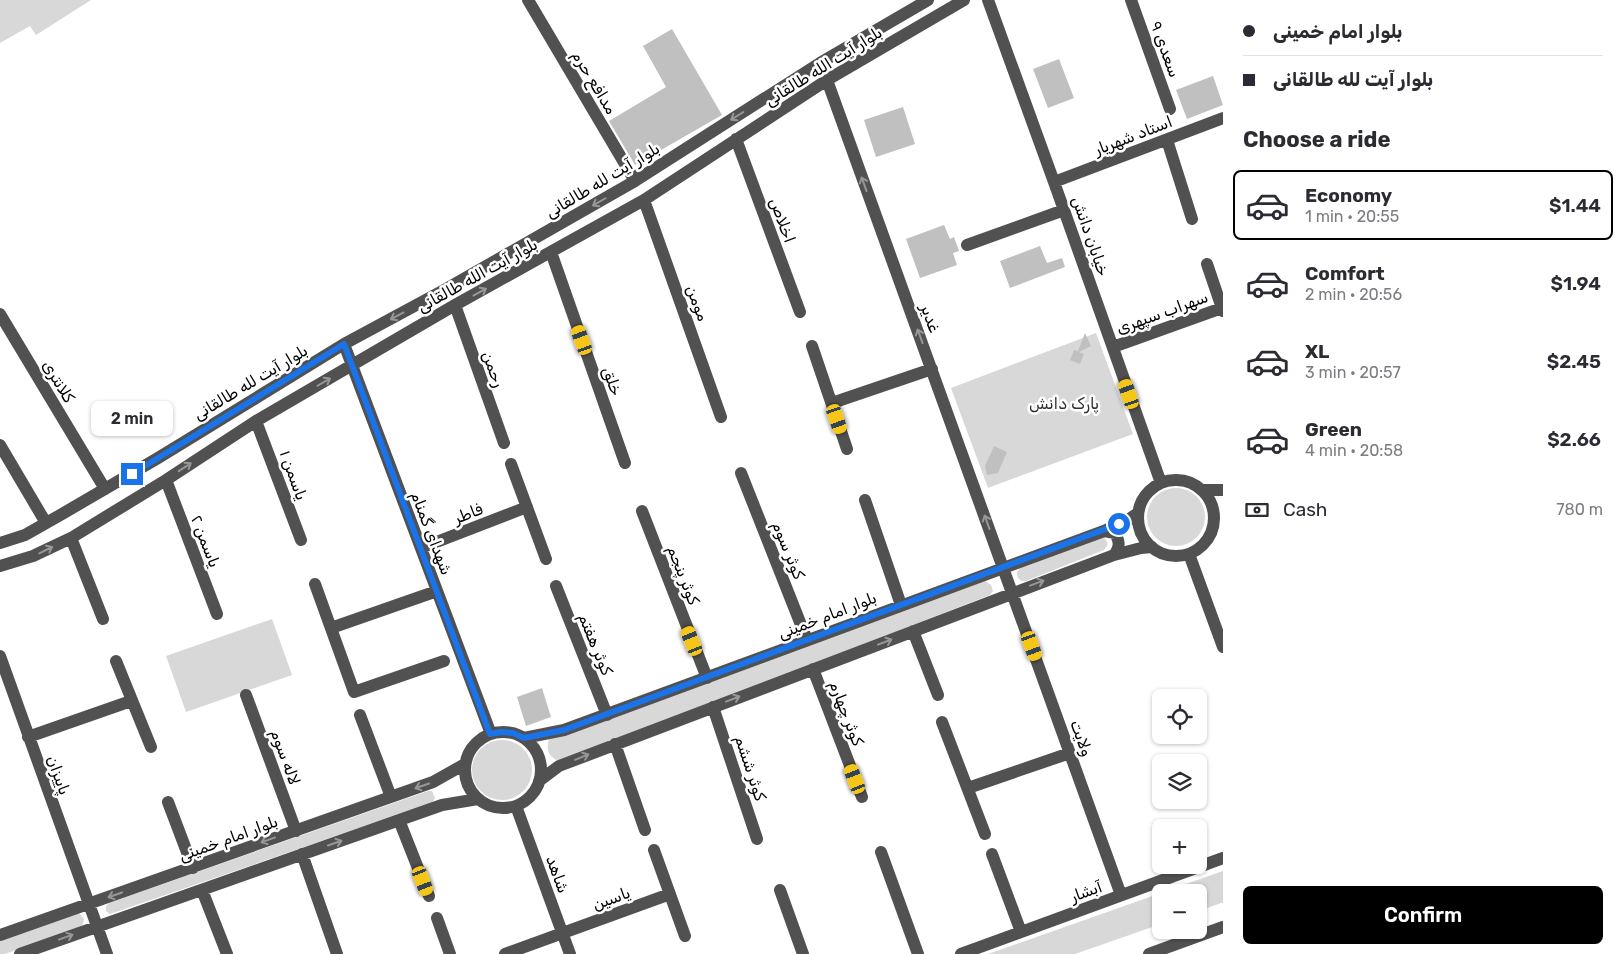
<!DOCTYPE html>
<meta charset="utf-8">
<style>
body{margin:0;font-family:Rubik,Vazirmatn,sans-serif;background:#f2f2f3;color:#2b2b33;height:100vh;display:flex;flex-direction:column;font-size:19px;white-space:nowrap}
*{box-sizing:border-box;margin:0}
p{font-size:16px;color:#7c7c81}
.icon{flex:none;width:28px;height:28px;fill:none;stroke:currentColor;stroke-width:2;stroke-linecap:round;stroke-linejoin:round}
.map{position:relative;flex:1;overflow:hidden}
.side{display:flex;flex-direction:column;background:#fff;width:400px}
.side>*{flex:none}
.banner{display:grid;align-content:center;height:110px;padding:0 20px;background:#fff}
.fabs{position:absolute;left:1152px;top:689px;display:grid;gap:10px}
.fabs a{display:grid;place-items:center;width:55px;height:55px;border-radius:8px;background:#fff;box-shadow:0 1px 4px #0004;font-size:25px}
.end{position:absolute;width:22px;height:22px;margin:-11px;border:6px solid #1a73e8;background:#fff;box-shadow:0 0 0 2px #fff}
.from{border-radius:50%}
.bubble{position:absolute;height:35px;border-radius:8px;background:#fff;box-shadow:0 1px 4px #0004;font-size:16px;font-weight:600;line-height:35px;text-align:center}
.car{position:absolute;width:15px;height:30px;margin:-15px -8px;border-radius:6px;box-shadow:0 0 4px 1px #0007;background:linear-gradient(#f5c518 24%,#345 0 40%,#f5c518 0 76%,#345 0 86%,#f5c518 0)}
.banner b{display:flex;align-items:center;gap:18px;height:48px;font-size:19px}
.banner b+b{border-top:1px solid #e1e1e2}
.banner i{width:12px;height:12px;background:#2b2b33}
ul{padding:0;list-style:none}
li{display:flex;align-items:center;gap:15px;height:70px;margin:0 10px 8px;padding:0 10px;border:2px solid transparent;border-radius:8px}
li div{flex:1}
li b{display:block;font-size:19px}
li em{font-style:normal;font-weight:600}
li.active{border-color:#000}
li>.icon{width:45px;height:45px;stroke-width:1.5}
h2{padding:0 20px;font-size:22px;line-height:60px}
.pay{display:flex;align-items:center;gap:12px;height:55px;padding:0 20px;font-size:19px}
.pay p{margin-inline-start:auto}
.action{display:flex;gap:10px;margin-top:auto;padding:10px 20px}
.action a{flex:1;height:58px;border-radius:8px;background:#000;color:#fff;font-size:20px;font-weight:600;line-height:58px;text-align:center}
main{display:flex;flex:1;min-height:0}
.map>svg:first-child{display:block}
.green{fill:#d8d8d8}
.building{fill:#c0c0c0}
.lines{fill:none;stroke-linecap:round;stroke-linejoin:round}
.minor{stroke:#515151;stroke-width:12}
.oneway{stroke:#979797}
.route{stroke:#1a73e8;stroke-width:6}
.labels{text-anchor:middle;stroke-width:5;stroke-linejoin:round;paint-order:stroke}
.street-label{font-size:16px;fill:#000;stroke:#fff}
.park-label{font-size:16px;fill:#2f2f2f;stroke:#fff}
</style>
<main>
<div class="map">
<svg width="1223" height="954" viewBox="0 0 1223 954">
<rect width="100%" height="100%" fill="#fff"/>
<path class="green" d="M0,0h91l-55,35 -6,-9 -30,17z
M1096,333l37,101 -145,54 -37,-100z
M1147 517a29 29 0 1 1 58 0a29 29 0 1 1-58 0Z
M1104,537l4,7 -4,6 -78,31c-5,1 -9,-2 -9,-8l3,-5z
M985,581l6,4 2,6 -3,4 -430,167c-12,-6 -14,-11 -11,-24z
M272,619l20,56 -106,37 -20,-56z
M472 770a30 30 0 1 1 60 0a30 30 0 1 1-60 0Z
M428,791h4l3,7 -3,5 -322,111 -4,-3v-5l3,-3z
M1223,871v32h-2l-22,8v-19h-36z
M1161,893v31l-86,30h-87z
M79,913l5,6 -1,5 -3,3 -75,27h-5v-14z"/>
<path class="building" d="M672,29l50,86 -87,50 -26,-44 57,-34 -23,-41z
M1059,59l15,39 -26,10 -15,-39z
M1213,76l10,29 -36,14 -11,-29z
M903,107l12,37 -39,13 -12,-37z
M944,225l6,14 4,-2 5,14 -6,2 4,12 -37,13 -14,-39z
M1040,246l7,17 15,-5 3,9 -55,21 -10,-27z
M1085,333l6,13 -12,6 5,2 -4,10 -10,-4 4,-10 4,1z
M994,446l13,6 -9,21 -11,2 -2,-9z
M542,688l9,29 -25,9 -9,-29z"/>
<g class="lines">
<path class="minor" d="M528,0l107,181
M988,0l66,182 107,301
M1131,0l39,109
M827,80l294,815
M736,139l64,173
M1167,140l25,79
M1054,182l169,-64
M644,200l77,217
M967,245l97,-35
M551,252l74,211
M1207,264l16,47
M455,305l49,138
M0,314l105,175
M344,344l147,390
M812,346l35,103
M1113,347l109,-39
M832,403l100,-34
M256,421l45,119
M0,445l46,78
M511,464l35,95
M741,473l66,167
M166,480l51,134
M1138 518a38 38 0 1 1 76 0a38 38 0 1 1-76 0Z
M1202,490h21
M865,500l36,105
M642,511l65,167
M1104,531l11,2c5,9 5,14 -1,22
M71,538l32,81
M0,543l25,-8 37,-21 96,-56 186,-114 102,-55 189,-108 185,-118 108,-63
M421,548l106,-41
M1189,554l34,93
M0,566l33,-10 38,-18 95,-58 90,-59 199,-116 189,-105 183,-120 137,-80
M315,584l39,108 90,-31
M556,586l51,129
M331,628l106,-37
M913,631l25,64
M0,656l107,298
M116,661l35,86
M813,669l49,128
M246,695l50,136
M713,707l44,132
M360,715l31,82
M942,722l43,112
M465 770a38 38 0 1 1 76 0a38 38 0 1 1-76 0Z
M28,737l103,-36
M524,738l40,-8 540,-199 24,-11 10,-7
M615,744l30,86
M539,781l20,-15 555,-211 27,-7 11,-1
M968,788l102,-35
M168,802l25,66
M516,806l54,148
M399,820l30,76
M654,850l31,86
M881,852l37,102
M302,854l35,100
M992,854l29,78
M202,890l25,64
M780,890l23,64
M437,918l13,36
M0,935l433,-153 32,-18
M20,954l422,-149 36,-6
M505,954l165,-60
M961,954l262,-96
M1149,954l74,-27"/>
</g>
<defs><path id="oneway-shaft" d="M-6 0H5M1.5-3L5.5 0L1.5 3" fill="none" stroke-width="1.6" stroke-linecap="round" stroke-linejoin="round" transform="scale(1.25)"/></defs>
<g class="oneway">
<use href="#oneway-shaft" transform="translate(737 116) rotate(148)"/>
<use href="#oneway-shaft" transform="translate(864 184) rotate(-110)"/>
<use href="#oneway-shaft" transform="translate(599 202) rotate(150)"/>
<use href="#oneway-shaft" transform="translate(480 292) rotate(-29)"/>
<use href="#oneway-shaft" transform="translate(397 316) rotate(152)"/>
<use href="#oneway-shaft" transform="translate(920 336) rotate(-110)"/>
<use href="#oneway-shaft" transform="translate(324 382) rotate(-30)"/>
<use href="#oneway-shaft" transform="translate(185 467) rotate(-33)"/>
<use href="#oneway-shaft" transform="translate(987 522) rotate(-110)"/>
<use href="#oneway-shaft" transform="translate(46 550) rotate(-26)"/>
<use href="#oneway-shaft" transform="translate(1037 583) rotate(-20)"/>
<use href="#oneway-shaft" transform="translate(885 642) rotate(-21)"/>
<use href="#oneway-shaft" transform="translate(733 699) rotate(-21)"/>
<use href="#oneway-shaft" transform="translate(582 757) rotate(-22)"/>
<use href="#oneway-shaft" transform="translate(422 786) rotate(161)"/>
<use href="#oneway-shaft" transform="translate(268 840) rotate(160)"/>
<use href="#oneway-shaft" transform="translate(335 843) rotate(-19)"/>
<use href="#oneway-shaft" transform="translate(115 895) rotate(161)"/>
<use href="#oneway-shaft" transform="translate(66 937) rotate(-20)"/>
</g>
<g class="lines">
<path class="route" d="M132,474l212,-130 146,390 12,-2 11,1 11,5 40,-8 555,-206"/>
</g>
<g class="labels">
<g class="street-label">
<text transform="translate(1166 49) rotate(70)" y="6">سعدی ۹</text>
<text transform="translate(823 66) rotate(-32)" y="6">بلوار آیت الله طالقانی</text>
<text transform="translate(595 82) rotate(59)" y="6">مدافع حرم</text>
<text transform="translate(1133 135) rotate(-21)" y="6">استاد شهریار</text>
<text transform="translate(602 180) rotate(-31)" y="6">بلوار آیت لله طالقانی</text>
<text transform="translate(783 220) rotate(70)" y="6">اخلاص</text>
<text transform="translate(1091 236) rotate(71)" y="6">خیابان دانش</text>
<text transform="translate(477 275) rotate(-29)" y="6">بلوار آیت الله طالقانی</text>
<text transform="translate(698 303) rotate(70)" y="6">مومن</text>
<text transform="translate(1162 312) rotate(-20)" y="6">سهراب سپهری</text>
<text transform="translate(931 318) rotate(70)" y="6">غدیر</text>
<text transform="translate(494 369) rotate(70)" y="6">رحمن</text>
<text transform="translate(59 381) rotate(59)" y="6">کلانتری</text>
<text transform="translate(613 381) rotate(71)" y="6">خلق</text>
<text transform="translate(250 382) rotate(-31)" y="6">بلوار آیت لله طالقانی</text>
<text transform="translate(294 475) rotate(70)" y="6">یاسمن ۱</text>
<text transform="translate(468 513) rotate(-21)" y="6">فاطر</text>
<text transform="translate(432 533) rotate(69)" y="6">شهدای گمنام</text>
<text transform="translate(206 541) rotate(69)" y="6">یاسمن ۲</text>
<text transform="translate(789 550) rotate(68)" y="6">کوثر سوم</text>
<text transform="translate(684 575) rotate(69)" y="6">کوثر پنجم</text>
<text transform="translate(827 615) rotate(-21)" y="6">بلوار امام خمینی</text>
<text transform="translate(596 644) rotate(68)" y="6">کوثر هفتم</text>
<text transform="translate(847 713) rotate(69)" y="6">کوثر چهارم</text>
<text transform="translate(1082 738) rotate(70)" y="6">ولایت</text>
<text transform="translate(286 757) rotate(70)" y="6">لاله سوم</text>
<text transform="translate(751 768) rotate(72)" y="6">کوثر ششم</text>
<text transform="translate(59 775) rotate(70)" y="6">پاییزان</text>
<text transform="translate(228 838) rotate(-20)" y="6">بلوار امام خمینی</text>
<text transform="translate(558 874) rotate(70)" y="6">شاهد</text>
<text transform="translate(1086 891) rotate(-20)" y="6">آبشار</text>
<text transform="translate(611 898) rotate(-20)" y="6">یاسین</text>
</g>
<g class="park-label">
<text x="1064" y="409">پارک دانش</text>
</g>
</g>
</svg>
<div class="fabs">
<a><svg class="icon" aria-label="locate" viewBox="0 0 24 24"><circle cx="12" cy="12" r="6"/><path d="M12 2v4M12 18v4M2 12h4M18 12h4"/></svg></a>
<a><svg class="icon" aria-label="layers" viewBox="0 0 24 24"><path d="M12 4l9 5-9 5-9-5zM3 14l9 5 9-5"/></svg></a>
<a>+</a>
<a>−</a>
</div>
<i class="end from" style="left:1119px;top:524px"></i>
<i class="end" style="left:132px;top:474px"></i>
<div class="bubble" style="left:91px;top:401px;width:82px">2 min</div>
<i class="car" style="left:582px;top:340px;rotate:340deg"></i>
<i class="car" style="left:1129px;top:394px;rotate:341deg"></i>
<i class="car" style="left:837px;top:419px;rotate:161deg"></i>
<i class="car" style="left:692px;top:641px;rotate:338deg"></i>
<i class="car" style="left:1032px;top:646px;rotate:160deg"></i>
<i class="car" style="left:855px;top:779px;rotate:339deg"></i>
<i class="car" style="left:423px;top:881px;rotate:159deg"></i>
</div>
<section class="side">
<div class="banner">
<b><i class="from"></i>بلوار امام خمینی</b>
<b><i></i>بلوار آیت لله طالقانی</b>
</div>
<h2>Choose a ride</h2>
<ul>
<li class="active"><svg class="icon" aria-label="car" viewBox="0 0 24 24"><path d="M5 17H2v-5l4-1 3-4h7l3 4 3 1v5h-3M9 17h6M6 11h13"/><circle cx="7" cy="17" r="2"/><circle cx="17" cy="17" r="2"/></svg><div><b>Economy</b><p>1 min · 20:55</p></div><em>$1.44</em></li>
<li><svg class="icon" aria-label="car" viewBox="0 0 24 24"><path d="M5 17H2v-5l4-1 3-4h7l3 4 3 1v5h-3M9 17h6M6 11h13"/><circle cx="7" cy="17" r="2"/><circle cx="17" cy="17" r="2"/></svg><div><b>Comfort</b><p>2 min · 20:56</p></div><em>$1.94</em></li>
<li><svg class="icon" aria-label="car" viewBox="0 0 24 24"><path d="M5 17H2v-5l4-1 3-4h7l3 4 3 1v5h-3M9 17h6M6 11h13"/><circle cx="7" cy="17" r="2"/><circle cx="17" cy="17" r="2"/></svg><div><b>XL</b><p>3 min · 20:57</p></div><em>$2.45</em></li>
<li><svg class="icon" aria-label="car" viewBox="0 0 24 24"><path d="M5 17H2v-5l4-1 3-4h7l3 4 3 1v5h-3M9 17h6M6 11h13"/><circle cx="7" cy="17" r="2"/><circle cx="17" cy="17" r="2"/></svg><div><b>Green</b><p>4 min · 20:58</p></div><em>$2.66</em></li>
</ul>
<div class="pay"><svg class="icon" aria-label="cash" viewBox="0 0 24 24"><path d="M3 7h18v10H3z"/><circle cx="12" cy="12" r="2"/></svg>Cash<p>780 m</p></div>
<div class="action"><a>Confirm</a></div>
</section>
</main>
